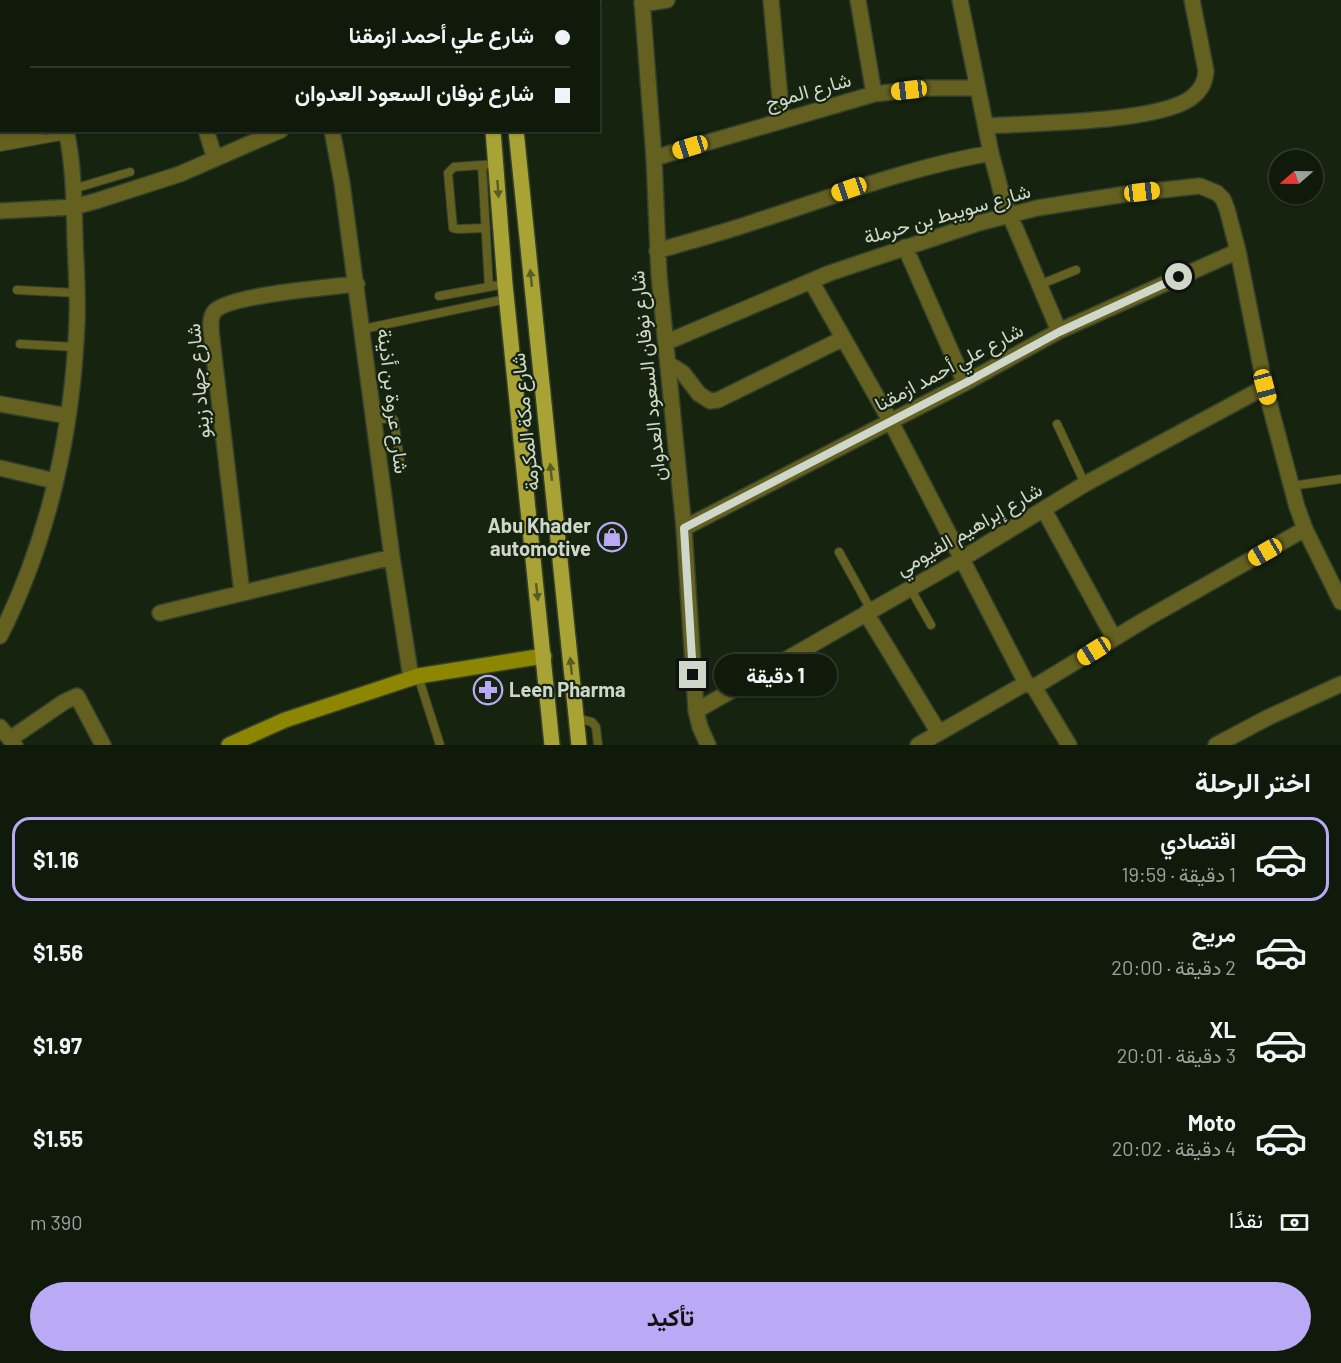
<!DOCTYPE html>
<html lang="ar">
<meta charset="utf-8">
<style>
body{margin:0;font-family:Barlow,Vazirmatn,sans-serif;background:#1e2719;color:#f1f3f6;direction:rtl;height:100vh;display:flex;flex-direction:column;font-size:22px;white-space:nowrap}
*{box-sizing:border-box;margin:0}
p{font-size:20px;color:#9ca19d}
.icon{flex:none;width:33px;height:33px;fill:none;stroke:currentColor;stroke-width:2;stroke-linecap:round;stroke-linejoin:round}
.map{position:relative;height:745px;overflow:hidden;direction:ltr}
.side{display:flex;flex-direction:column;background:#101a0b;flex:1}
.side>*{flex:none}
.hud{position:absolute;left:0px;top:0px;width:600px;height:132px;box-shadow:0 2px 4px #0004,0 0 0 2px #30382c;direction:rtl;display:grid;align-content:center;height:132px;padding:0 30px;background:#101a0b}
.needle{width:39px;rotate:250deg}
.buttons{position:absolute;left:1269px;top:150px;display:grid;gap:12px}
.buttons a{display:grid;place-items:center;width:54px;height:54px;border-radius:50%;background:#101a0b;box-shadow:0 2px 4px #0004,0 0 0 2px #30382c;font-size:30px}
.end{position:absolute;width:27px;height:27px;margin:-14px;border:8px solid #ced7ca;background:#111;box-shadow:0 0 0 3px #111}
.from{border-radius:50%}
.bubble{position:absolute;height:42px;border-radius:21px;background:#101a0b;box-shadow:0 2px 4px #0004,0 0 0 2px #30382c;font-size:20px;font-weight:700;line-height:42px;text-align:center;direction:rtl}
.car{position:absolute;width:18px;height:36px;margin:-18px -9px;border-radius:8px;box-shadow:0 0 4px 2px #0007;background:linear-gradient(#f5c518 24%,#345 0 40%,#f5c518 0 76%,#345 0 86%,#f5c518 0)}
.hud b{display:flex;align-items:center;gap:21px;height:57px;font-size:22px}
.hud b+b{border-top:2px solid #30382c}
.hud i{width:15px;height:15px;background:#f1f3f6}
ul{padding:0;list-style:none}
li{display:flex;align-items:center;gap:18px;height:84px;margin:0 12px 9px;padding:0 18px;border:3px solid transparent;border-radius:18px}
li div{flex:1}
li b{display:block;font-size:22px}
li em{font-style:normal;font-weight:700}
li.current{border-color:#baaaf6}
li>.icon{width:54px;height:54px;stroke-width:1.5}
h2{padding:0 30px;font-size:27px;line-height:72px}
.pay{display:flex;align-items:center;gap:15px;height:66px;padding:0 30px;font-size:22px}
.pay p{margin-inline-start:auto}
.action{display:flex;gap:12px;margin-top:auto;padding:12px 30px}
.action a{flex:1;height:69px;border-radius:36px;background:#baaaf6;color:#111;font-size:24px;font-weight:700;line-height:69px;text-align:center}
.map>svg:first-child{display:block}
.lines{fill:none;stroke-linecap:round;stroke-linejoin:round}
.lane-casing{stroke:#33402d;stroke-width:10}
.street-casing{stroke:#33402d;stroke-width:18}
.secondary-casing{stroke:#33402d;stroke-width:18}
.primary-casing{stroke:#33402d;stroke-width:18}
.lane{stroke:#64601f;stroke-width:8}
.street{stroke:#64601f;stroke-width:15}
.secondary{stroke:#8d8601;stroke-width:15}
.primary{stroke:#a9a234;stroke-width:15}
.oneway{fill:#585c20}
.route{stroke:#ced7ca;stroke-width:8}
.labels{text-anchor:middle;stroke-width:4.5;stroke-linejoin:round;paint-order:stroke}
.street-label{font-size:20px;fill:#ced7ca;stroke:#15230f}
.poi-label{font-size:20px;font-weight:bold;fill:#ced7ca;stroke:#15230f;text-anchor:end}
</style>
<div class="map">
<svg width="1341" height="745" viewBox="0 0 1341 745">
<rect width="100%" height="100%" fill="#15230f"/>
<g class="lines">
<g class="lane-casing">
<path id="lane" d="M156,0v2
M79,2l5,-2
M222,2l4,-2
M384,2l1,-2
M0,147l67,-12
M482,165l7,122
M73,189l57,-17
M486,228l-28,1 -5,-1 -5,-55 6,-6 42,-3
M1039,285l37,-15
M17,290l60,3
M439,296l66,-12
M363,329l143,-30
M20,344l55,3
M375,420l17,-2 2,2 7,48
M1057,424l28,60
M1291,486l50,-7
M839,552l32,58
M910,588l21,37
M418,676l22,69
M576,718l16,4 4,5 2,18"/>
</g>
<g class="street-casing">
<path id="street" d="M34,0v2
M164,0v2
M290,0v2
M642,0l12,158 5,117 25,253 12,183 4,16 8,18
M771,0l11,120
M858,0l16,94
M960,0l31,153 12,46 56,132
M642,4l25,-4
M0,49h2
M986,126c45,-3 171,-3 205,-28 10,-8 14,-15 15,-27l-14,-71
M206,130l9,29
M332,130l10,53 50,374 19,121
M0,136l38,-6
M654,158l220,-64 51,-6h52
M0,211l74,-4 22,-6 84,-27 101,-44
M905,247l60,136
M657,251c33,-10 65,-18 97,-29 81,-26 153,-54 237,-69
M811,281l80,141 135,261
M667,342l163,-69 149,-50 58,-15 89,-14 64,-7 10,-1 17,7 6,6 4,10 11,42 27,136 32,120 8,22 36,73
M669,364l14,9 16,21 11,7 8,-1 124,-61
M0,404l68,12
M0,468l55,13
M1044,510l70,128
M684,528l281,-145 94,-52 179,-80
M242,593l-30,-254c-1,-9 -3,-20 2,-27 12,-17 119,-25 143,-28
M160,613l232,-56
M866,613l73,120
M0,636c49,-97 73,-207 77,-315 1,-27 -1,-55 -2,-82 -1,-36 -1,-73 -9,-109
M1027,684l7,3 35,58
M1034,687l112,-68 159,-90
M696,711l264,-151 125,-76 180,-97
M0,727l15,18
M10,739l54,-37 13,-6 26,49
M918,745l108,-62
M1216,745l53,-28 72,-33"/>
</g>
<g class="secondary-casing">
<path id="secondary" d="M229,745l56,-25 133,-44 126,-20"/>
</g>
<g class="primary-casing">
<path id="primary" d="M480,0v2
M501,0v2
M493,130l12,154 47,461
M516,130l63,615"/>
</g>
<use href="#lane" class="lane"/>
<use href="#street" class="street"/>
<use href="#secondary" class="secondary"/>
<use href="#primary" class="primary"/>
</g>
<defs><path id="oneway-solid" d="M-6-.8H1V-3.2L6.5 0L1 3.2V.8H-6Z" transform="scale(1.5)"/></defs>
<g class="oneway">
<use href="#oneway-solid" transform="translate(498 189) rotate(86)"/>
<use href="#oneway-solid" transform="translate(531 278) rotate(-96)"/>
<use href="#oneway-solid" transform="translate(551 472) rotate(-96)"/>
<use href="#oneway-solid" transform="translate(537 592) rotate(84)"/>
<use href="#oneway-solid" transform="translate(571 666) rotate(-96)"/>
</g>
<g class="lines">
<path class="route" d="M693,675l-9,-147 281,-145 94,-51 120,-55"/>
</g>
<defs>
<g id="shop-ring" transform="scale(1.5)"><circle r="9.5" fill="#15230f" stroke="#baaaf6" stroke-width="1.5"/><path d="M-5-2.5h2.3a2.7 3.5 0 0 1 5.4 0H5L5.5 6h-11ZM-1.5-2.5h3a1.5 2.3 0 0 0-3 0Z" fill="#baaaf6"/></g>
<g id="pharmacy-ring" transform="scale(1.5)"><circle r="9.5" fill="#15230f" stroke="#baaaf6" stroke-width="1.5"/><path d="M-2-6h4v4h4v4h-4v4h-4v-4h-4v-4h4Z" fill="#baaaf6"/></g>
</defs>
<g fill-rule="evenodd">
<use href="#shop-ring" x="612" y="537"/>
<use href="#pharmacy-ring" x="488" y="690"/>
</g>
<g class="labels">
<g class="street-label">
<text transform="translate(808 91) rotate(-16)" y="7">شارع الموج</text>
<text transform="translate(947 214) rotate(-16)" y="7">شارع سويبط بن حرملة</text>
<text transform="translate(949 367) rotate(-28)" y="7">شارع علي أحمد ازمقنا</text>
<text transform="translate(648 376) rotate(-96)" y="7">شارع نوفان السعود العدوان</text>
<text transform="translate(198 381) rotate(-95)" y="7">شارع جهاد زينو</text>
<text transform="translate(393 401) rotate(83)" y="7">شارع عروة بن أذينة</text>
<text transform="translate(525 422) rotate(-96)" y="7">شارع مكة المكرمة</text>
<text transform="translate(969 529) rotate(-30)" y="7">شارع إبراهيم الفيومي</text>
</g>
<g class="poi-label">
<text x="591" y="533">Abu Khader<tspan x="591" dy="23">automotive</tspan></text>
<text x="509" y="697" text-anchor="start">Leen Pharma</text>
</g>
</g>
</svg>
<div class="buttons">
<a><svg class="needle" viewBox="-14 -14 28 28"><path d="M0-13l5 13h-10z" fill="#e53935"/><path d="M0 13l5-13h-10z" fill="#9ca19d"/></svg></a>
</div>
<i class="end from" style="left:1179px;top:277px"></i>
<i class="end" style="left:693px;top:675px"></i>
<div class="bubble" style="left:714px;top:654px;width:123px">1 دقيقة</div>
<i class="car" style="left:909px;top:90px;rotate:263deg"></i>
<i class="car" style="left:690px;top:147px;rotate:253deg"></i>
<i class="car" style="left:849px;top:189px;rotate:251deg"></i>
<i class="car" style="left:1142px;top:192px;rotate:83deg"></i>
<i class="car" style="left:1265px;top:387px;rotate:165deg"></i>
<i class="car" style="left:1265px;top:552px;rotate:240deg"></i>
<i class="car" style="left:1094px;top:651px;rotate:238deg"></i>
<div class="hud">
<b><i class="from"></i>شارع علي أحمد ازمقنا</b>
<b><i></i>شارع نوفان السعود العدوان</b>
</div>
</div>
<section class="side">
<h2>اختر الرحلة</h2>
<ul>
<li class="current"><svg class="icon" aria-label="car" viewBox="0 0 24 24"><path d="M5 17H2v-5l4-1 3-4h7l3 4 3 1v5h-3M9 17h6M6 11h13"/><circle cx="7" cy="17" r="2"/><circle cx="17" cy="17" r="2"/></svg><div><b>اقتصادي</b><p>1 دقيقة · 19:59</p></div><em>$1.16</em></li>
<li><svg class="icon" aria-label="car" viewBox="0 0 24 24"><path d="M5 17H2v-5l4-1 3-4h7l3 4 3 1v5h-3M9 17h6M6 11h13"/><circle cx="7" cy="17" r="2"/><circle cx="17" cy="17" r="2"/></svg><div><b>مريح</b><p>2 دقيقة · 20:00</p></div><em>$1.56</em></li>
<li><svg class="icon" aria-label="car" viewBox="0 0 24 24"><path d="M5 17H2v-5l4-1 3-4h7l3 4 3 1v5h-3M9 17h6M6 11h13"/><circle cx="7" cy="17" r="2"/><circle cx="17" cy="17" r="2"/></svg><div><b>XL</b><p>3 دقيقة · 20:01</p></div><em>$1.97</em></li>
<li><svg class="icon" aria-label="car" viewBox="0 0 24 24"><path d="M5 17H2v-5l4-1 3-4h7l3 4 3 1v5h-3M9 17h6M6 11h13"/><circle cx="7" cy="17" r="2"/><circle cx="17" cy="17" r="2"/></svg><div><b>Moto</b><p>4 دقيقة · 20:02</p></div><em>$1.55</em></li>
</ul>
<div class="pay"><svg class="icon" aria-label="cash" viewBox="0 0 24 24"><path d="M3 7h18v10H3z"/><circle cx="12" cy="12" r="2"/></svg>نقدًا<p>390 m</p></div>
<div class="action"><a>تأكيد</a></div>
</section>
